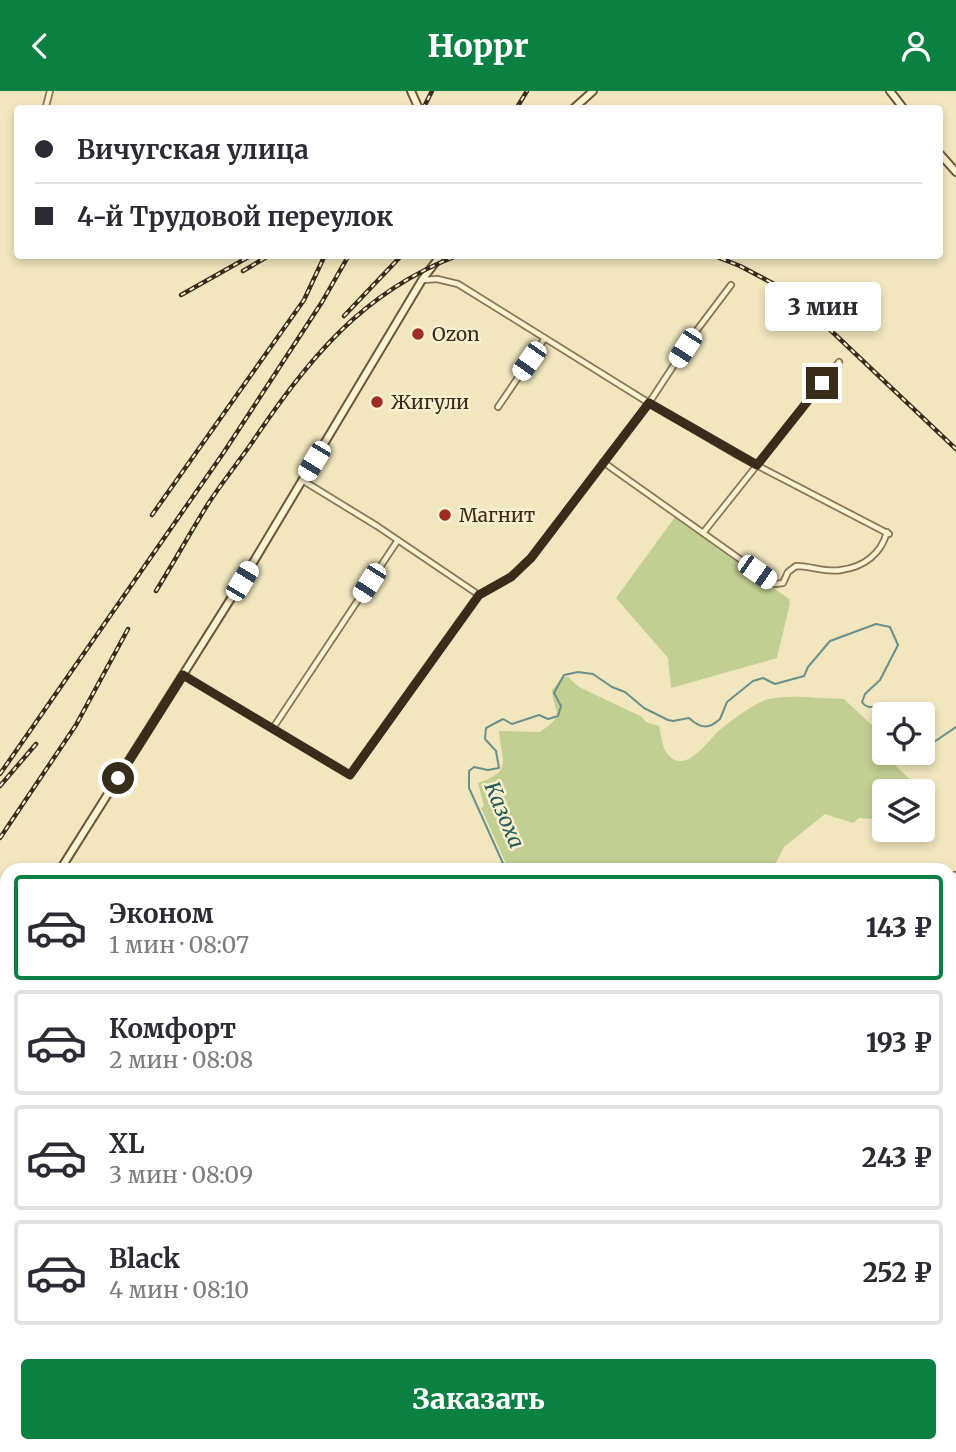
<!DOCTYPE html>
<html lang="ru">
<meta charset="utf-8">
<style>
body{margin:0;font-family:Merriweather,serif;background:#f7f7f7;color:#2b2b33;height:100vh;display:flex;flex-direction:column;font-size:26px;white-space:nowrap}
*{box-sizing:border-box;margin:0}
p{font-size:23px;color:#7c7c81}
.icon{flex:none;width:38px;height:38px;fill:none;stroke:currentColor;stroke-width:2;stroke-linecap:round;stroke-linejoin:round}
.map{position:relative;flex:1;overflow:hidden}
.sheet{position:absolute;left:0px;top:772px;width:957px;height:590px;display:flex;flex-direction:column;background:#fff;border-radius:21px 21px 0 0;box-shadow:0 4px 10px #0003}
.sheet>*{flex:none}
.hud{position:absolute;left:14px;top:14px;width:929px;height:154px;border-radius:7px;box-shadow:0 4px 10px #0003;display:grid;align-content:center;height:154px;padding:0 21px;background:#fff}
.tools{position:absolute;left:872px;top:611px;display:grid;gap:14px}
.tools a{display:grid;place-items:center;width:63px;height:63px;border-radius:7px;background:#fff;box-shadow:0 4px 10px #0003;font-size:35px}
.end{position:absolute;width:32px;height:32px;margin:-16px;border:9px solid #382c1b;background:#fff;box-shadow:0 0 0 4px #fff}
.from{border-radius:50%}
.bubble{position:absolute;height:49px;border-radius:7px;background:#fff;box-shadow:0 4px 10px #0003;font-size:23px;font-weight:800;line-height:49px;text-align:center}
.car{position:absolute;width:21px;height:42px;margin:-21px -10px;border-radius:9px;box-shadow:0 0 5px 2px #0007;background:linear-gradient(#fff 24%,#345 0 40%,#fff 0 76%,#345 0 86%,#fff 0)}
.hud b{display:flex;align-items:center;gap:24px;height:66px;font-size:26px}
.hud b+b{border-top:2px solid #e1e1e2}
.hud i{width:18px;height:18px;background:#2b2b33}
ul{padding:12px 0 0;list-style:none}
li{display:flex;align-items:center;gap:21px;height:105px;margin:0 14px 10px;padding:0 7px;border:4px solid #e1e1e2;border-radius:7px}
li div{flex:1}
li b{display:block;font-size:26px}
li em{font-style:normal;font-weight:800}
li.active{border-color:#0b8043}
li>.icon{width:63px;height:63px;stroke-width:1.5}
.button{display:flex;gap:14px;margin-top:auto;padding:14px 21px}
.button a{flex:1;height:80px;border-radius:7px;background:#0b8043;color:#fff;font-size:28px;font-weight:800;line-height:80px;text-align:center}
header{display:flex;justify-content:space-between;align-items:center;height:91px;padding:0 21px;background:#0b8043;color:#fff;font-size:32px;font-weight:800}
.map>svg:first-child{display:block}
.green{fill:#c2cf92}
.water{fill:#a2c2bb;stroke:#69908a;stroke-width:2}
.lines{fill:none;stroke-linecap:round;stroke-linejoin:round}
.stream{stroke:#69908a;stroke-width:2}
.street-casing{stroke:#8a7656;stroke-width:8}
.secondary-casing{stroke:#6c5739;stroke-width:10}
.street{stroke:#fbf3d2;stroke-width:4.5}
.secondary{stroke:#fbf3d2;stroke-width:6}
.rail-casing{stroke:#382c1b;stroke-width:4.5}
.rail{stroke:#f8f0ce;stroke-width:2;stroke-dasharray:5;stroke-linecap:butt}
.route{stroke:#382c1b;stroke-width:9}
.poi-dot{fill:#9d2d22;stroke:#f8f0ce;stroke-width:2.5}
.labels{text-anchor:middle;stroke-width:5;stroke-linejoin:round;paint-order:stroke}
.poi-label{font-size:19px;fill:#382c1b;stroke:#f8f0ce;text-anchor:start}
.water-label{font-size:21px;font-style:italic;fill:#295859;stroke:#f8f0ce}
</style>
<header><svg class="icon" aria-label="back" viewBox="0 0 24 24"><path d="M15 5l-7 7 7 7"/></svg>Hoppr<svg class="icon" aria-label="person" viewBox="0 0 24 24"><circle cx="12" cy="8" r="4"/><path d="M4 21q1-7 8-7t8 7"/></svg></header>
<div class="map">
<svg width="956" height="1361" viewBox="0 0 956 1361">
<rect width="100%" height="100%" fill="#f1e6be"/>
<path class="green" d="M675,426l114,82 1,4 -13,55 -106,30 -3,-30 -52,-60z
M562,586h6l11,10 63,30 4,5 13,4c2,7 3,20 7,26 19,27 43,-14 56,-24 12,-9 27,-21 41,-27 20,-8 59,-2 81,-2l34,32 2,20 39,37 -3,3h-32v29l-25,-2 -6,5 -28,-9 -41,33 -12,23h-263l-28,-62 3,-2 -6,-23c36,-12 23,-22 21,-52l41,1c27,-19 14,-17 12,-42z
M70,1355h62l-2,6h-67z"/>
<path class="water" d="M132,1355v-1l67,1 -1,6h-68z"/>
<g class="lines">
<path class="stream" d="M922,655l9,-2 25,-17
M896,662l3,4 6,1 6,-5
M506,779l-37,-82v-17l5,-4 14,3 11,-2 -3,-17 -11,-12 1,-11 17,-9 9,5 27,-9 9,4 10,-3 3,-10 -7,-13 10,-18 14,-3 15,2 19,13 13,5 19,16 24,12 5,1 16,-3c11,10 19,12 31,1l7,-17 26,-21 10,-3 12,6 29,-8 4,-9 22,-26 46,-17 14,3 8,18 -18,35 -15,14 -3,8c7,10 16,2 28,3l-1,9"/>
<g class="street-casing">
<path id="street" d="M49,18l-3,-3 4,-15
M423,189l14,-1 21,5 191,119 90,53 150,78
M498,316l47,-69
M603,371l172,122 8,-1 5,-11 8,-6c15,0 31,7 45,4 23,-3 40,-16 46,-38
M302,389l75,46 102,69
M703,442l136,-171
M183,584l167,100 129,-180 32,-18 20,-19 118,-155 48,-73 34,-45
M273,637l125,-188
M950,784h6
M950,863l6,2
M950,937l6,-14
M950,947l6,3
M950,1038l6,-4
M950,1103l6,-9
M0,1127l7,6
M0,1191l7,6
M0,1252l7,-8
M0,1300l7,6
M950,1306l6,2
M428,1354l7,7
M546,1354l7,7
M656,1354l7,7
M0,1358l7,-9
M54,1361l6,-7
M609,1361l6,-7"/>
</g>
<g class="secondary-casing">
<path id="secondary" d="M411,0l8,18
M890,0l14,18
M573,18l20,-18
M940,63l16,18
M60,779l182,-289 180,-301 19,-25
M0,859l7,-9
M393,1354l7,7"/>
</g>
<use href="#street" class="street"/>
<use href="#secondary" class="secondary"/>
<g class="rail-casing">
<path id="rail" d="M423,18l9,-18
M516,18l11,-18
M712,164l28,11 36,19 29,21 151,143
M243,180l27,-16
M181,204l71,-40
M344,225l58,-61
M152,424l152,-215 21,-45
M156,500c18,-29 34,-58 52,-87 13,-20 29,-40 43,-60 57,-84 110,-152 208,-189
M0,683l224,-322 98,-150 27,-47
M0,695l36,-42
M0,747l76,-113 52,-96"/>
</g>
<use href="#rail" class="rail"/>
</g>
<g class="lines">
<path class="route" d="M118,687l65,-103 167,100 129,-180 32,-18 20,-19 118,-155 108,62 65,-82"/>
</g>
<g class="poi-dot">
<circle cx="418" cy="243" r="7"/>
<circle cx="377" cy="311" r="7"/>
<circle cx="445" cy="424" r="7"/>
</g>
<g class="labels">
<g class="poi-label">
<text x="432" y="250">Ozon</text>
<text x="391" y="318">Жигули</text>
<text x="459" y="431">Магнит</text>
</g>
<g class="water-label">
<text transform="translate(504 724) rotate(67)" y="7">Казоха</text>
</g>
</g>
</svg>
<div class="tools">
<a><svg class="icon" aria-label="locate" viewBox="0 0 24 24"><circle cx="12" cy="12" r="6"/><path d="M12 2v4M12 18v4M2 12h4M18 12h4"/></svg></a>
<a><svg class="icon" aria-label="layers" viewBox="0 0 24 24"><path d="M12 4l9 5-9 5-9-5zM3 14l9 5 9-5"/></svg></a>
</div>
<i class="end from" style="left:118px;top:687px"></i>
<i class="end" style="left:822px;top:292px"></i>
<div class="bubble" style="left:765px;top:191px;width:116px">3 мин</div>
<i class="car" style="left:685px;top:257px;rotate:213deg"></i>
<i class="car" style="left:529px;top:270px;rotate:215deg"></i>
<i class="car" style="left:314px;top:370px;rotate:211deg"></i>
<i class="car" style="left:757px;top:481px;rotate:125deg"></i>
<i class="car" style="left:242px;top:490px;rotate:31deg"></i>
<i class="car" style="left:369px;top:492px;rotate:213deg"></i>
<div class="hud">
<b><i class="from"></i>Вичугская улица</b>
<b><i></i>4-й Трудовой переулок</b>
</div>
<section class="sheet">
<ul>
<li class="active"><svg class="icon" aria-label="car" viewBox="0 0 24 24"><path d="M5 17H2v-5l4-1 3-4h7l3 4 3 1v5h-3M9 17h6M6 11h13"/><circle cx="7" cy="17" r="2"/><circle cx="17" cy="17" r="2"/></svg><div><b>Эконом</b><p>1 мин · 08:07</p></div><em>143 ₽</em></li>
<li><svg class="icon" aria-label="car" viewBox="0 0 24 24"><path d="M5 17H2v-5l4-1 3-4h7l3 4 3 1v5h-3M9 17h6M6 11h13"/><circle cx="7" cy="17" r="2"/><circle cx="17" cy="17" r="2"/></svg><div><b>Комфорт</b><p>2 мин · 08:08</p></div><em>193 ₽</em></li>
<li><svg class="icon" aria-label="car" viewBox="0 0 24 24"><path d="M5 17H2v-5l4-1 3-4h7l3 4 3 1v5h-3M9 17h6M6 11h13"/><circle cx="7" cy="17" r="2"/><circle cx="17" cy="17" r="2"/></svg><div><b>XL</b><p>3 мин · 08:09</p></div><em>243 ₽</em></li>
<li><svg class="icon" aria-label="car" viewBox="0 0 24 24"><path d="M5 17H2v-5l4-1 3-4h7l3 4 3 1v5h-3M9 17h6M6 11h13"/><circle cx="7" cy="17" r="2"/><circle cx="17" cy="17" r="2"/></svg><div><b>Black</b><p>4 мин · 08:10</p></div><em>252 ₽</em></li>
</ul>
<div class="button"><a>Заказать</a></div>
</section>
</div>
